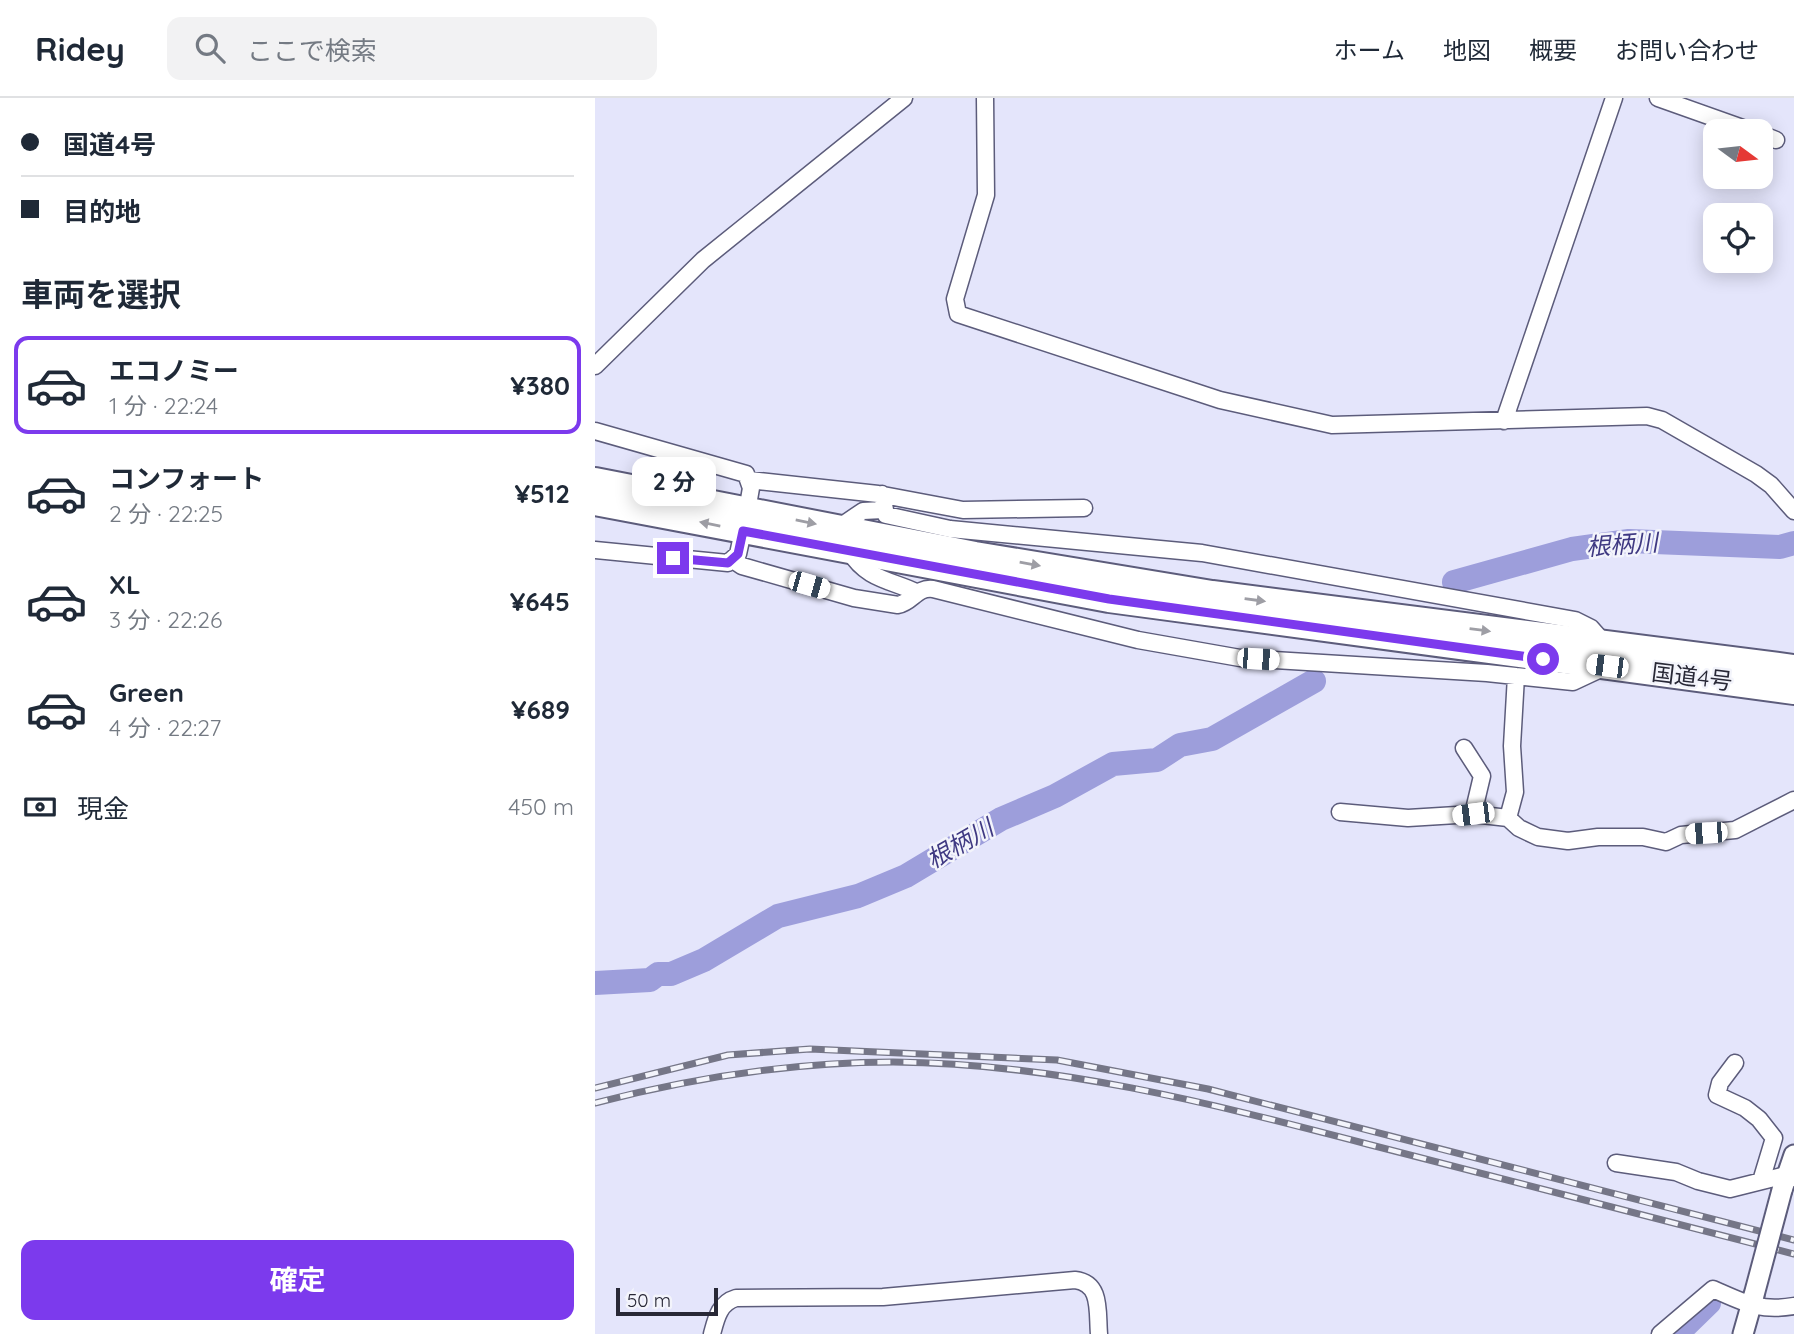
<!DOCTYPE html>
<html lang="ja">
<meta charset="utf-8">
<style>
body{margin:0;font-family:Quicksand,"Noto Sans JP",sans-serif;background:#f2f2f3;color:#1f2937;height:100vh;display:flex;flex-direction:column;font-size:26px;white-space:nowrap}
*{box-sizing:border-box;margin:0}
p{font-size:23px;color:#747a83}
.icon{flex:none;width:38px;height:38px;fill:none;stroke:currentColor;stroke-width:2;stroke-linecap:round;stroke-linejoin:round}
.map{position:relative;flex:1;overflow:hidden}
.drawer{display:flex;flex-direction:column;background:#fff;width:595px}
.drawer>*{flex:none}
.top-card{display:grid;align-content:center;height:154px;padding:0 21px;background:#fff}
.needle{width:46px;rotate:105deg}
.buttons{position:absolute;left:1108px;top:21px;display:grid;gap:14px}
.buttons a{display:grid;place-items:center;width:70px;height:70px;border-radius:14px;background:#fff;box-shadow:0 4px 18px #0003;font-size:35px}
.scale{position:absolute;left:21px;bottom:18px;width:102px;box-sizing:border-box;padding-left:7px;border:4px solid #282836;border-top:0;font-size:19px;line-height:24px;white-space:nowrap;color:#282836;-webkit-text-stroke:5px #f3f4fb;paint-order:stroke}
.end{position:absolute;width:32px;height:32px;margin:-16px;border:9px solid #7c3aed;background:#fff;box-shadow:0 0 0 4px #fff}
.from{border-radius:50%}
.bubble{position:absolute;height:49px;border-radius:14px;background:#fff;box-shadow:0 4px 18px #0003;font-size:23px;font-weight:700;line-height:49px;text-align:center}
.car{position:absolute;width:21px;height:42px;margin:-21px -10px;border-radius:9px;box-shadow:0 0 5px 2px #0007;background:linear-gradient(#fff 24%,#345 0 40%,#fff 0 76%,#345 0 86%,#fff 0)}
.top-card b{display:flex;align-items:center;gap:24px;height:66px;font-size:26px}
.top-card b+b{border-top:2px solid #e0e1e3}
.top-card i{width:18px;height:18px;background:#1f2937}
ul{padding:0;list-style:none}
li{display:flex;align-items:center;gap:21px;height:98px;margin:0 14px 10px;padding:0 7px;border:4px solid transparent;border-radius:14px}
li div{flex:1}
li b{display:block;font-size:26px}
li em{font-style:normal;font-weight:700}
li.on{border-color:#7c3aed}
li>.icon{width:63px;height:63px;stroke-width:1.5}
h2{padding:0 21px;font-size:32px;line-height:84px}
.pay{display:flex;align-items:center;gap:18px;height:77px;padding:0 21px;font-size:26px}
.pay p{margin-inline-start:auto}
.primary-button{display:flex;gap:14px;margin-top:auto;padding:14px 21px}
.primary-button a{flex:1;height:80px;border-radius:14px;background:#7c3aed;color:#fff;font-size:28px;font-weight:700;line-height:80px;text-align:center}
header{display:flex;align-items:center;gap:42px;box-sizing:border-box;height:98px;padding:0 35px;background:#fff;border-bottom:2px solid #e0e1e3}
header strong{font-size:33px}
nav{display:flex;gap:38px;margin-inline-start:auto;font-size:24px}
.search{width:490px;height:63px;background:#f2f2f3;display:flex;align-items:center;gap:18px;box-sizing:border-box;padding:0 24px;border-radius:14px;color:#747a83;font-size:26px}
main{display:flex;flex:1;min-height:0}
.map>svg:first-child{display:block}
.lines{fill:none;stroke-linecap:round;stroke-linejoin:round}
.river{stroke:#9d9edb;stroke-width:24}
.minor-casing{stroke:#5c5c7b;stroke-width:19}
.tertiary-casing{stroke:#5c5c7b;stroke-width:23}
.trunk-casing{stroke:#5c5c7b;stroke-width:30}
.minor{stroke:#fff;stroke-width:16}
.tertiary{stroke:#fff;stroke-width:19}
.trunk{stroke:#fff;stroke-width:26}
.rail-casing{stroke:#757687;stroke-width:7}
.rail{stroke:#f3f4fb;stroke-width:4.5;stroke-dasharray:13;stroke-linecap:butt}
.tertiary-bridge-casing{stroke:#5c5c7b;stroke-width:23;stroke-linecap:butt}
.tertiary-bridge{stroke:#fff;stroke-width:19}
.oneway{fill:#9e9ea5}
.route{stroke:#7c3aed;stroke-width:9}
.labels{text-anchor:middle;stroke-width:5;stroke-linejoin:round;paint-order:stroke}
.street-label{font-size:23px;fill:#282836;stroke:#f3f4fb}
.water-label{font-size:24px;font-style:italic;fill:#3f3982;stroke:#f3f4fb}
</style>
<header>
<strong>Ridey</strong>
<div class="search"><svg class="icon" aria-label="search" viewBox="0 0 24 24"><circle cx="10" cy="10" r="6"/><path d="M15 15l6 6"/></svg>ここで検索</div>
<nav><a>ホーム</a><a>地図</a><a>概要</a><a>お問い合わせ</a></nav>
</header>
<main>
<section class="drawer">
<div class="top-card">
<b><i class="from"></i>国道4号</b>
<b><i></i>目的地</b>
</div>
<h2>車両を選択</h2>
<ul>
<li class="on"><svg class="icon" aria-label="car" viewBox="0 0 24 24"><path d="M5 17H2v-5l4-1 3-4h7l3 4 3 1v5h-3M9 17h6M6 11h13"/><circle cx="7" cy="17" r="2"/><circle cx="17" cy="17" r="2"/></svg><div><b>エコノミー</b><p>1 分 · 22:24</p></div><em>¥380</em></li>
<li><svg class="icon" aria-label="car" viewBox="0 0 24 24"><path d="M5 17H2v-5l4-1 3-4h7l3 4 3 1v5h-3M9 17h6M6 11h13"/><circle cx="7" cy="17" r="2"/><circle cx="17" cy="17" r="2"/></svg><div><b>コンフォート</b><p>2 分 · 22:25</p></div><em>¥512</em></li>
<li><svg class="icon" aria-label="car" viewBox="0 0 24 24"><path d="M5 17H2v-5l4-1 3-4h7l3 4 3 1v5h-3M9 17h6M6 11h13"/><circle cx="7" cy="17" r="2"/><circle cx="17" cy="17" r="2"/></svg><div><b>XL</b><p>3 分 · 22:26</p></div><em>¥645</em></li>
<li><svg class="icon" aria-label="car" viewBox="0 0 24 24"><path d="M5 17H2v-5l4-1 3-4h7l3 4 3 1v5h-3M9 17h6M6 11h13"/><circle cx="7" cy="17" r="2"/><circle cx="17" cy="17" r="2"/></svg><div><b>Green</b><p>4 分 · 22:27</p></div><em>¥689</em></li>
</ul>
<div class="pay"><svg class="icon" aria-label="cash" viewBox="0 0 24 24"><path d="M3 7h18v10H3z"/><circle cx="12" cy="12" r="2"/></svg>現金<p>450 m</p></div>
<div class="primary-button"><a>確定</a></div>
</section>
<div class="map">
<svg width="1199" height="1236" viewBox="0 0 1199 1236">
<rect width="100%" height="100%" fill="#e4e5fb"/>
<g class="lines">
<path class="river" d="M859,484l118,-33 57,-8 151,6 14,-4
M0,885l55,-3 8,-6h13l33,-14 74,-44 80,-20 48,-20 95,-57 54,-23 58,-32 44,-4 23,-15 32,-6 102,-58
M1082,1236l32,-31"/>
<g class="minor-casing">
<path id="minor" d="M390,0l1,97 -31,104 3,15 262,86 112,25 315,-9 15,4 94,54 15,11 23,26
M1063,0l93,33
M1166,36l15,6
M0,268l108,-106 201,-162
M909,323l110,-323
M0,333l151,43 5,14 -4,23
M154,382l129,14 85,16 121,-2
M287,396l4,21 64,14 252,24 373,67 16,8 15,17
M243,430l25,-17 20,-1
M0,452l133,13 10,-9 5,-23
M255,454c16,27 40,28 66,40
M138,462l9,6 112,32 44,7c15,-3 18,-18 35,-16l205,51 102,18 247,15 86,9 32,-15
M869,650l18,28 -9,38
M745,714l68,6 65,-4 35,4 11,10 19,9 30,4 30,-4h45l23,5 15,-7 54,-5 59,-30
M913,720l7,-26 -3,-46 4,-70
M1140,965l-15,20 -3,12 28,13 14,11 15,19 -13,43
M1021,1065l60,9 22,9 32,8 56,-14 8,3
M117,1236c4,-15 7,-31 24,-36l147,-1 192,-17c27,3 22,32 24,54
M1065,1236l53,-45c32,14 47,23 81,17"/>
</g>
<g class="tertiary-casing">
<path id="tertiary" d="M1187,1092l12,-35
M1148,1236l11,-39"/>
</g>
<g class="trunk-casing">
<path id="trunk" d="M0,383l380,74 237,39 582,74
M0,404l514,97 685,92"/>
</g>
<use href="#minor" class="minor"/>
<use href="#tertiary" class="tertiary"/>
<use href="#trunk" class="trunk"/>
<g class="rail-casing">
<path id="rail" d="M0,990l133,-33 82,-6 247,11 151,29 586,151
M0,1005c97,-25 197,-41 298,-41 164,1 320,42 478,83 141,36 282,73 423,109"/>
</g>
<use href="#rail" class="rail"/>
<g class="tertiary-bridge-casing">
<path id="tertiary-bridge" d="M1159,1197l28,-105"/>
</g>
<use href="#tertiary-bridge" class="tertiary-bridge"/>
</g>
<defs><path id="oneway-solid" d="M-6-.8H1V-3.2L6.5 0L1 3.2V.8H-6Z" transform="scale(1.75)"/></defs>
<g class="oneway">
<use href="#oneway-solid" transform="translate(211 424) rotate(11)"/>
<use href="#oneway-solid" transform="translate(115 426) rotate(-169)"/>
<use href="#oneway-solid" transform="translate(435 466) rotate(10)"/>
<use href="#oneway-solid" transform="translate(660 502) rotate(8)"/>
<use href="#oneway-solid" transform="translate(885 532) rotate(7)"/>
</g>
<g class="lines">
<path class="route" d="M78,460l55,5 10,-9 5,-23 366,68 434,60"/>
</g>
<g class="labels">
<g class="street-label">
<text transform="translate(1097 579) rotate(7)" y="8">国道4号</text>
</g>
<g class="water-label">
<text transform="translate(1027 447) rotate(-4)" y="8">根柄川</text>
<text transform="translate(365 746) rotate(-30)" y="8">根柄川</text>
</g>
</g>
</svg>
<div class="buttons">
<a><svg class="needle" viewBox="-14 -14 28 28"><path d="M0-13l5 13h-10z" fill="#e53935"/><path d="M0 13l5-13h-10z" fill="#747a83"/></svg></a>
<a><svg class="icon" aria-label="locate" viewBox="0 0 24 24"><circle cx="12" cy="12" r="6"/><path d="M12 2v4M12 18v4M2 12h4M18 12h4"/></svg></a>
</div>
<div class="scale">50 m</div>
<i class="end from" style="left:948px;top:561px"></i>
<i class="end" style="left:78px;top:460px"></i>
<div class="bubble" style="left:37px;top:359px;width:84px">2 分</div>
<i class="car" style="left:214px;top:487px;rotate:106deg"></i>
<i class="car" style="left:663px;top:561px;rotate:94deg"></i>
<i class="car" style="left:1012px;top:568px;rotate:277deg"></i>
<i class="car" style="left:878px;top:716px;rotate:263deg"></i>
<i class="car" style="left:1111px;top:735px;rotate:266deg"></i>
</div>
</main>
